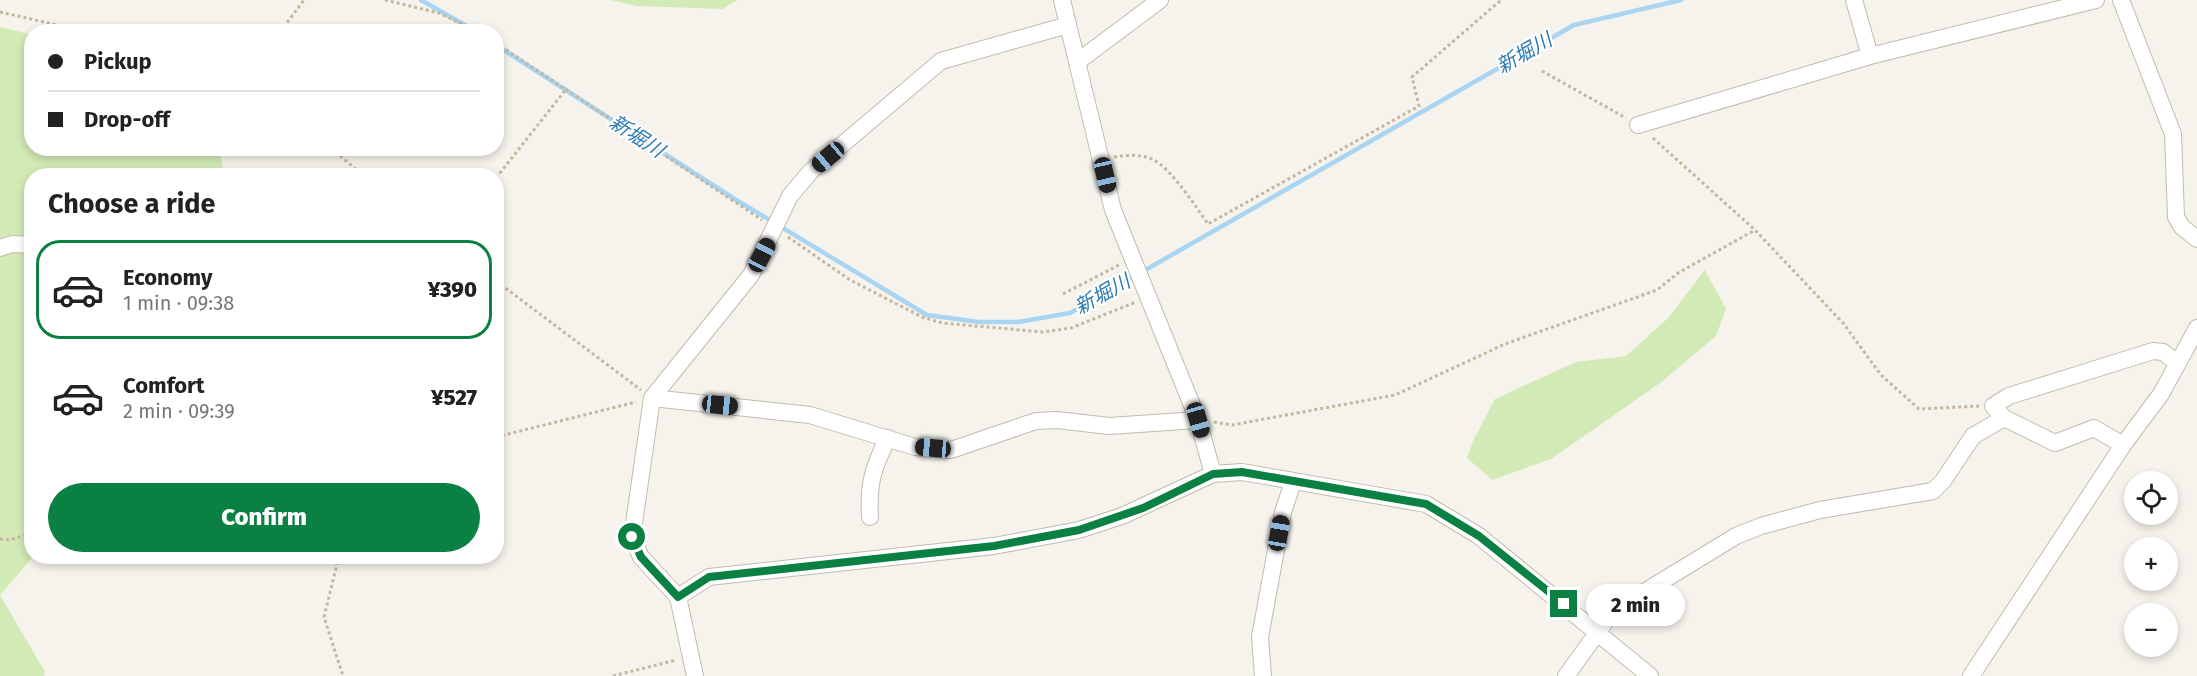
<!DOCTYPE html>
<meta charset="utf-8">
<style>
body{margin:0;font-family:"Fira Sans","Noto Sans JP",sans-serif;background:#f2f2f2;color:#222;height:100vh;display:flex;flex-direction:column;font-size:22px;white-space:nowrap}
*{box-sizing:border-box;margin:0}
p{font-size:20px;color:#767676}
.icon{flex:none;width:33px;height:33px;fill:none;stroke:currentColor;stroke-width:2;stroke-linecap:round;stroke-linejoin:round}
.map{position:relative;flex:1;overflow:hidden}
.panel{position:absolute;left:24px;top:168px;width:480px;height:396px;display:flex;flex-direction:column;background:#fff;border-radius:24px;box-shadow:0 3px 9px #0003}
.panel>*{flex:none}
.banner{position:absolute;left:24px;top:24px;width:480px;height:132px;border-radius:24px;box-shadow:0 3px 9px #0003;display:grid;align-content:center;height:132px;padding:0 24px;background:#fff}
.buttons{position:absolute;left:2124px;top:471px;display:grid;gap:12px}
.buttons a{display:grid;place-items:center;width:54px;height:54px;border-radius:50%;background:#fff;box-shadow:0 3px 9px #0003;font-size:30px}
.end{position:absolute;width:27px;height:27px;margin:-14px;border:8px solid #0b8043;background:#fff;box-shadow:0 0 0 3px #fff}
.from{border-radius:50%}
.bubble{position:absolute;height:42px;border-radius:21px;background:#fff;box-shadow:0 3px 9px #0003;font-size:20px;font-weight:800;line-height:42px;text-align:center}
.car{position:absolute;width:18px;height:36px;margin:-18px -9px;border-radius:8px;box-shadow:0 0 4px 2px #0007;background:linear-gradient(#222 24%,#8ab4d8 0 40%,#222 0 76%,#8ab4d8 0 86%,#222 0)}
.banner b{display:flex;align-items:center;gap:21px;height:57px;font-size:22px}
.banner b+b{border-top:2px solid #e0e0e0}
.banner i{width:15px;height:15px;background:#222}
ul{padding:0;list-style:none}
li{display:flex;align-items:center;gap:18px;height:99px;margin:0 12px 9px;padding:0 12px;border:3px solid transparent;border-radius:24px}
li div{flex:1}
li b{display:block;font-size:22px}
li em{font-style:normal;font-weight:800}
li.active{border-color:#0b8043}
li>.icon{width:54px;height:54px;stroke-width:1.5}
h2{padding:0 24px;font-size:27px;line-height:72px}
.cta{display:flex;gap:12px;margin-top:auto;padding:12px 24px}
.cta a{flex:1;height:69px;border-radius:36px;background:#0b8043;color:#fff;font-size:24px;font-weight:800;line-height:69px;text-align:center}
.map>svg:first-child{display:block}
.green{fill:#d2eab5}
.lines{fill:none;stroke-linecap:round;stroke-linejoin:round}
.stream{stroke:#a9d4f2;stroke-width:4.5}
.minor-casing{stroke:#c2bbae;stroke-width:18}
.path{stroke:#c4b79f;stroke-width:3;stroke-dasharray:3 3;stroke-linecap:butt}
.minor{stroke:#fff;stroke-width:16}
.route{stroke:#0b8043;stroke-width:8}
.labels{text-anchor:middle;stroke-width:4.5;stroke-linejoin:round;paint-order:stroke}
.water-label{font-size:20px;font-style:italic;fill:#2e7ab2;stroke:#fff}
</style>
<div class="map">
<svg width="2197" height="676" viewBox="0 0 2197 676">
<rect width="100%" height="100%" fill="#f6f3ec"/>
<path class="green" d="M611,0h127l-16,9 -85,-3z
M0,27l31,7 1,114 187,1 5,26 -192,1 1,381 -33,38z
M1705,270l21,39 -10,27 -56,47 -109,76 -59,21 -25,-22 7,-19 21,-40 81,-37 50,-6 42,-38z
M0,595l45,77 -1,4h-44z"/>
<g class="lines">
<path class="stream" d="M421,0l56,32
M496,45l237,153 194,117 52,7h39l52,-9 504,-288 107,-25"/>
<g class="minor-casing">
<path id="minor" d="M1062,0l51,210 85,210 15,54
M1854,0l16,56
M2121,0l52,134 3,83 6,10 15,12
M1077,62l83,-62
M1638,125l232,-69 226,-56
M0,248l12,-4 20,1
M652,398l158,17 105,32 36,3 85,-29 21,-1 52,6 89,-6
M2123,445l-29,-17 -39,15 -51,-25 -11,-12 16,-10 144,-45 10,1 14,11
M870,517c-2,-33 3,-50 18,-79
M678,597l31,-20 285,-31 85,-16 43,-14 91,-42 29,-2 184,32 53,32 171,140
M695,676l-17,-79 -37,-40 -9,-20 20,-139 99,-123 39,-79 21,-25 130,-110 127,-36
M1263,676l-3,-39 23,-125 10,-30
M1566,676l47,-65 123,-75 25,-10 59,-16 113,-19 10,-10 30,-45 31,-18
M1971,676l152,-231 38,-51 36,-66"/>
</g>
<path class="path" d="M385,0l54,13 40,19
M0,12l88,20
M280,32l24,-32
M496,43l266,177
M1542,71l84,47
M1653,138l102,92 88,93 38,52 38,34 60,-3
M331,148l33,28
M1114,157c13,-2 26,-3 38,2 19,9 44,48 56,65l211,-118 -7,-29 89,-77
M496,178l71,-90
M788,237l62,43 72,37 20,6 101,9 28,-4 65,-26
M496,281l145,109
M1063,294l56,-29
M1214,422l18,3 163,-30 110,-51 152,-54 21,-17 77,-43
M496,437l140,-35
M0,539l10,1 22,-7
M339,556l-15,61 19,59
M613,676l63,-16"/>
<use href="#minor" class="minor"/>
</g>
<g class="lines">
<path class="route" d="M632,537l9,20 37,40 31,-20 285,-31 85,-16 64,-22 70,-34 29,-2 184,32 53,32 85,68"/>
</g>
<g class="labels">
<g class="water-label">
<text transform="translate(1524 53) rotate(-30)" y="7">新堀川</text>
<text transform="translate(637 136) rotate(33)" y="7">新堀川</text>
<text transform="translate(1102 294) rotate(-29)" y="7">新堀川</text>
</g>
</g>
</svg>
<div class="buttons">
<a><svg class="icon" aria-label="locate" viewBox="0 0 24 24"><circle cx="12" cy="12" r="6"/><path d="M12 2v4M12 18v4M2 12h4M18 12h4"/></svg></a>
<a>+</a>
<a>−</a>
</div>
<i class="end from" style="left:632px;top:537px"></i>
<i class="end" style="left:1564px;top:604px"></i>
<div class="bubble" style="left:1586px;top:584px;width:99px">2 min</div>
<i class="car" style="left:828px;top:157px;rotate:230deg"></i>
<i class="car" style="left:1105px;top:175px;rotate:167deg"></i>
<i class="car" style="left:762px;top:255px;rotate:28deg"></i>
<i class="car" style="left:720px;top:405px;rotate:96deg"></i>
<i class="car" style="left:1198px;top:420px;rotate:164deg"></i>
<i class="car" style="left:933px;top:448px;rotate:275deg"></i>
<i class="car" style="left:1279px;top:533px;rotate:10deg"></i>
<div class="banner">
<b><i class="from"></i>Pickup</b>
<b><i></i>Drop-off</b>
</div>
<section class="panel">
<h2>Choose a ride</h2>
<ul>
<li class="active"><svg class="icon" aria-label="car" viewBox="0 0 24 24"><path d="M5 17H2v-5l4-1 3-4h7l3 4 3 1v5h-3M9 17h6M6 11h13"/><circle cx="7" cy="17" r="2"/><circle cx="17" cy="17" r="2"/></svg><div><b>Economy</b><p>1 min · 09:38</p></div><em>¥390</em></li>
<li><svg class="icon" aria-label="car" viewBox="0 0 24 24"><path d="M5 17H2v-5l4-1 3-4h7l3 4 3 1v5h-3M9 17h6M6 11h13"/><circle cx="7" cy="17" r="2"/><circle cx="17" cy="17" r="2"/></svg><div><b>Comfort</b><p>2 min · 09:39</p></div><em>¥527</em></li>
</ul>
<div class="cta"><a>Confirm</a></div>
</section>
</div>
